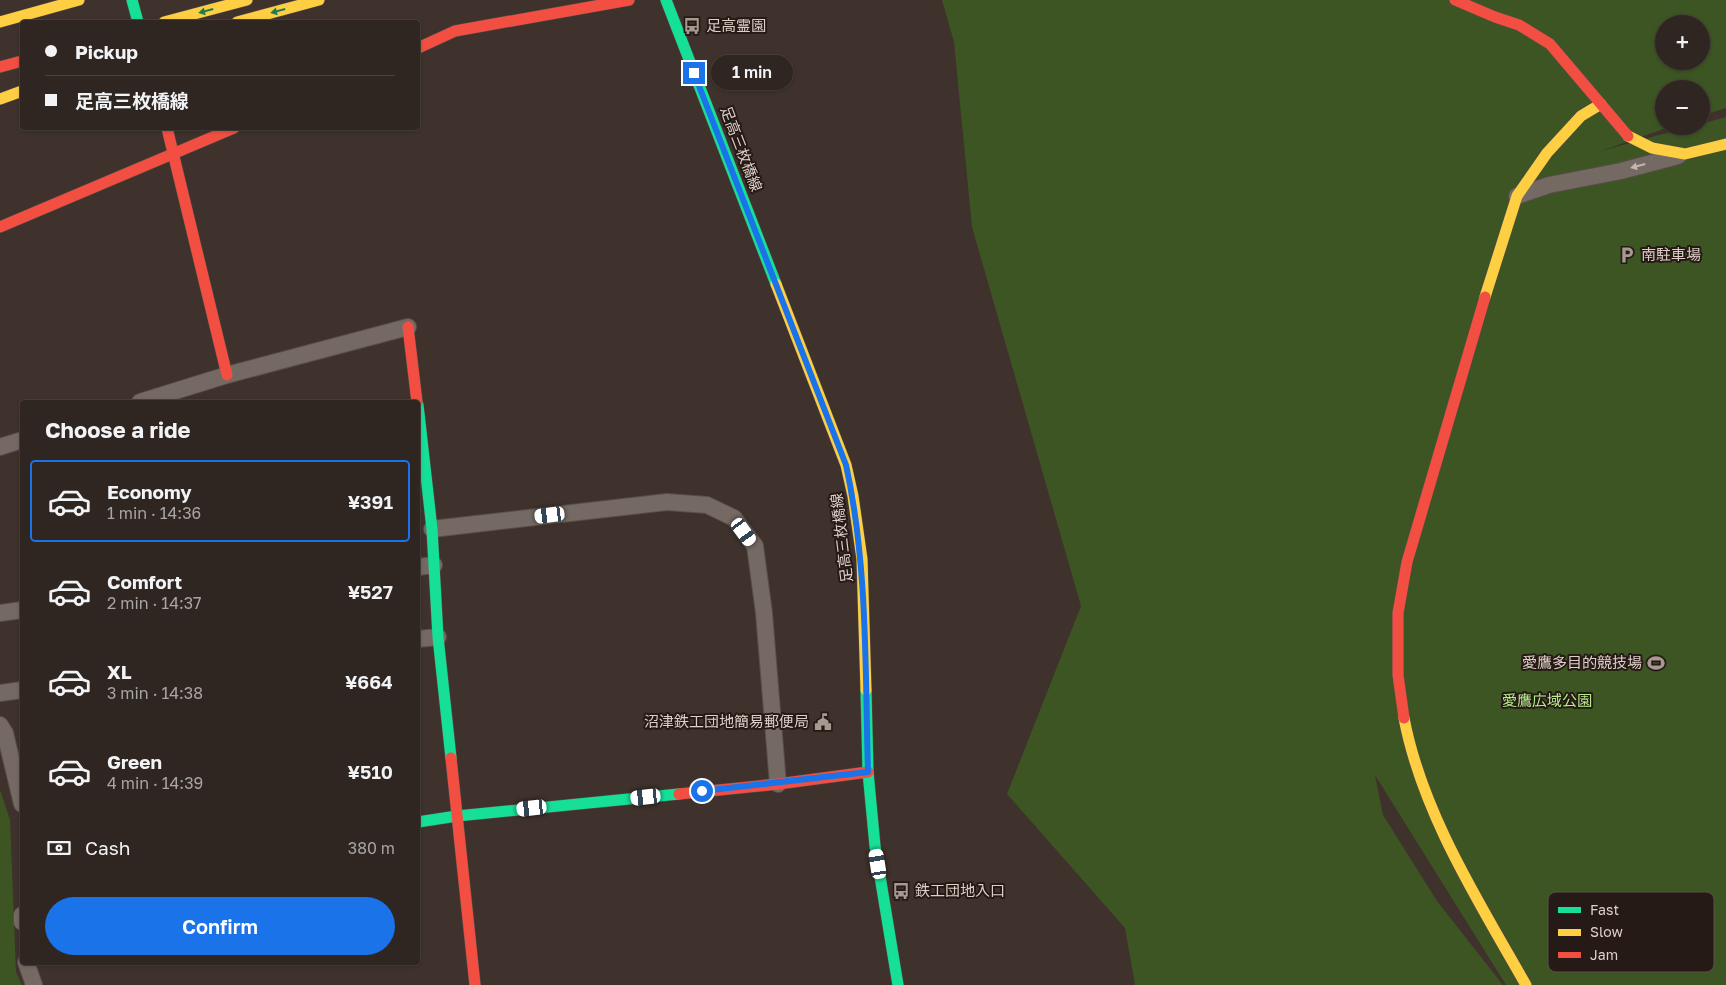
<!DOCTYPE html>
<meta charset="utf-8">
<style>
body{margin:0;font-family:"Golos Text","Noto Sans JP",sans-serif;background:#372e2a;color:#f1f3f6;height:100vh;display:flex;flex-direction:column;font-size:19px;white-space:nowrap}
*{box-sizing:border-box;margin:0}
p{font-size:16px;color:#a7a5a5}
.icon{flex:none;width:28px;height:28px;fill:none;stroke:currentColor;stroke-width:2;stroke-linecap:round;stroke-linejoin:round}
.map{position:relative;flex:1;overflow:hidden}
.details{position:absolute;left:20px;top:400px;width:400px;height:565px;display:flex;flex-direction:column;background:#2f2621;border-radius:5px;box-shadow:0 1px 4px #0004,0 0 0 1px #4a433f}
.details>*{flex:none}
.top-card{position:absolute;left:20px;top:20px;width:400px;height:110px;border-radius:5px;box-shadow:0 1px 4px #0004,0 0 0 1px #4a433f;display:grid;align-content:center;height:110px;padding:0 25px;background:#2f2621}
.controls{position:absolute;left:1655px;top:15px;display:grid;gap:10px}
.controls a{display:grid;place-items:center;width:55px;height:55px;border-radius:50%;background:#2f2621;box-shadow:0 1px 4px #0004,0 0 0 1px #4a433f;font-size:25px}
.end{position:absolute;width:22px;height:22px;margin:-11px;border:6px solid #1a73e8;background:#fff;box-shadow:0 0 0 2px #fff}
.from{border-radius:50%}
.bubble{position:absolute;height:35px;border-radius:18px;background:#2f2621;box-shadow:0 1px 4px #0004,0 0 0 1px #4a433f;font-size:16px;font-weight:600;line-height:35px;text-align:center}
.car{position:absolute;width:15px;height:30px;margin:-15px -8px;border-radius:6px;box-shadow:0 0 4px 1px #0007;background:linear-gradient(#fff 24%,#345 0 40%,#fff 0 76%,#345 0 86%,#fff 0)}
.top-card b{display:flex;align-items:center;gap:18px;height:48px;font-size:19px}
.top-card b+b{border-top:1px solid #4a433f}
.top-card i{width:12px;height:12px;background:#f1f3f6}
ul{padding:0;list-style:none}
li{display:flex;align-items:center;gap:15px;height:82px;margin:0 10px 8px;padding:0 15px;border:2px solid transparent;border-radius:5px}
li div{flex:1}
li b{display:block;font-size:19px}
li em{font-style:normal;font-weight:600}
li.active{border-color:#1a73e8}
li>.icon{width:45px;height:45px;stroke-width:1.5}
h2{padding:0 25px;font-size:22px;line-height:60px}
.pay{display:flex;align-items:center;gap:12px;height:55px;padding:0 25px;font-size:19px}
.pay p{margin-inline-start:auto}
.action{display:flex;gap:10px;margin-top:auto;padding:10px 25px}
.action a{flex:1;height:58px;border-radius:30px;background:#1a73e8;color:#fff;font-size:20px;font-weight:600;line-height:58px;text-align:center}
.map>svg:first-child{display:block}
.green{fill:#3c5522;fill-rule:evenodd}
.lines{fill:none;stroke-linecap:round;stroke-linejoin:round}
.street-casing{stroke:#594e48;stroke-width:18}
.fast-casing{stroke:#594e48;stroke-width:12}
.slow-casing{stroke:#594e48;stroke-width:12}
.jam-casing{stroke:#594e48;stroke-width:12}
.street{stroke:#756964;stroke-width:16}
.fast{stroke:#16e098;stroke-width:11}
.slow{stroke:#ffcf43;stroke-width:11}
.jam{stroke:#f24e42;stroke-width:11}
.oneway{fill:#1e7d56}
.oneway2{fill:#c4b6af}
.route{stroke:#1a73e8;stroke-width:6}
.labels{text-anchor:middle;stroke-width:4;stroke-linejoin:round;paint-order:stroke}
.poi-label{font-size:15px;fill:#dfcfc8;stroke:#251a15;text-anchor:start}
.street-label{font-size:15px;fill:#dfcfc8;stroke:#251a15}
.park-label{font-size:15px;fill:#b5eb8a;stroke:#251a15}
.key{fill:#251a15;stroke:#5d504b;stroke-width:1}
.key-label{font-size:14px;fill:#dfcfc8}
</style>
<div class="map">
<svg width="1726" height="985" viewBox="0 0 1726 985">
<rect width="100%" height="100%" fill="#3f322c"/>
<path class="green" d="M942,0h784v108l-25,8v-27h-37v37h8l-71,25 91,-25h9v-2l25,-7v868h-220l-131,-210 8,40 54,86 66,84h-368l-10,-57 -118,-134 74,-188 -109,-379 -18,-185zM1664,24h37v37h-37z
M0,790l10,30 6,152 6,13h-22z"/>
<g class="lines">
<g class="street-casing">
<path id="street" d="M1517,196l32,-11 72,-14 57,-15
M140,402l87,-27 181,-48
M0,447l22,-7
M432,529l235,-27 40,3 27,13 21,28 9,67 14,171
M418,567l16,-2
M0,613l22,-3
M418,639l20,-2
M0,693l22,-3
M0,725l5,8 17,71
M22,915v7
M26,962l8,23"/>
</g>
<g class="fast-casing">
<path id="fast" d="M132,0l6,22
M666,0l110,284
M418,405l14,124 6,108 13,121
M866,690l2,82 7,74 23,139
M418,822l39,-6 222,-22"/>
</g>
<g class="slow-casing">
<path id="slow" d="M0,22l79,-22
M164,22l83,-22
M237,22l82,-22
M0,99l22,-8
M1628,136l24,12 33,6 41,-10
M776,284l70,181 7,31 9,63 4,131
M1485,297l32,-101 30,-43 34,-37 20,-12
M1404,718c18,95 75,184 122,267"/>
</g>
<g class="jam-casing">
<path id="jam" d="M1455,0l40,17 24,8 31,19 78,92
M418,48l37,-17 174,-31
M0,67l22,-6
M167,128l60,247
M0,227l234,-99
M408,327l9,75
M1404,718l-6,-43v-62l9,-51 78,-265
M451,758l24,227
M679,794l99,-10 90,-12"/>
</g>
<use href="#street" class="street"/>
<use href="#fast" class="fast"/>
<use href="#slow" class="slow"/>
<use href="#jam" class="jam"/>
</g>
<defs><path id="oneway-solid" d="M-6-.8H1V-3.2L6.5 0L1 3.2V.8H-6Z" transform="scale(1.25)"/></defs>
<g class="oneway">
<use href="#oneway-solid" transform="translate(206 11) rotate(165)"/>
<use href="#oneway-solid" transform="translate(278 11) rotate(165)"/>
</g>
<use class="oneway2" href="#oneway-solid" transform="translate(1638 166) rotate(165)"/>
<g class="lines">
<path class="route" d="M694,73l152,392c22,100 19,205 22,307l-166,19"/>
</g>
<defs>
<g id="bus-bare" transform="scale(1.35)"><path d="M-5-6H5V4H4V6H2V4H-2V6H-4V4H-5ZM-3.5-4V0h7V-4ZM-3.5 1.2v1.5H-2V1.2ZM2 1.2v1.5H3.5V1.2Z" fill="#a79891" stroke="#251a15" stroke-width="2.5" paint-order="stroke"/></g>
<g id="parking-bare" transform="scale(1.35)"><path d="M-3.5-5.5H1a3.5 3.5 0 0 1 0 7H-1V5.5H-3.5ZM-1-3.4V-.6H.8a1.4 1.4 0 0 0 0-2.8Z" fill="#a79891" stroke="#251a15" stroke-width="2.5" paint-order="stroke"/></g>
<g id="stadium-bare" transform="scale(1.35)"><path d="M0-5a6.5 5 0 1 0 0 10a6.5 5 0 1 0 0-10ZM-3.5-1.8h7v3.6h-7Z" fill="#a79891" stroke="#251a15" stroke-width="2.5" paint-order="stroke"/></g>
<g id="civic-bare" transform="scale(1.35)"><path d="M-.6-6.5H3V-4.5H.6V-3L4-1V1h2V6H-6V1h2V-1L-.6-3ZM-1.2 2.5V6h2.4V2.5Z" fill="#a79891" stroke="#251a15" stroke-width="2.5" paint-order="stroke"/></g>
</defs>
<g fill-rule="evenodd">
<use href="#bus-bare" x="692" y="26"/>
<use href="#parking-bare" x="1627" y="255"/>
<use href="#stadium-bare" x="1656" y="663"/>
<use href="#civic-bare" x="823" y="722"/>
<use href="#bus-bare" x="901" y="891"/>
</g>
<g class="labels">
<g class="poi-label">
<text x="706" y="31">足高霊園</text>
<text x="1641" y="260">南駐車場</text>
<text x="1642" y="668" text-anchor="end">愛鷹多目的競技場</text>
<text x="809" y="727" text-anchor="end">沼津鉄工団地簡易郵便局</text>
<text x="915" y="896">鉄工団地入口</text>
</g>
<g class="street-label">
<text transform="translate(741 149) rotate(69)" y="5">足高三枚橋線</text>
<text transform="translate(842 538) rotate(-97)" y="5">足高三枚橋線</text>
</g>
<g class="park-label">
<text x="1547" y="706">愛鷹広域公園</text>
</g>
</g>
<rect x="1548" y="892" width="166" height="80" rx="8" class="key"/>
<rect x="1558" y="907" width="23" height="6" fill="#16e098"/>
<rect x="1558" y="929" width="23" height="7" fill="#ffcf43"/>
<rect x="1558" y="952" width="23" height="6" fill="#f24e42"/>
<g class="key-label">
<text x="1590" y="915">Fast</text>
<text x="1590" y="937">Slow</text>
<text x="1590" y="960">Jam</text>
</g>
</svg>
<div class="controls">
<a>+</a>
<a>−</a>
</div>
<i class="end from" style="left:702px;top:791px"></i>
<i class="end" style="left:694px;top:73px"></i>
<div class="bubble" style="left:711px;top:55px;width:82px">1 min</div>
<i class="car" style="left:550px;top:515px;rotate:263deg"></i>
<i class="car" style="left:744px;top:532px;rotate:144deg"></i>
<i class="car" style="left:646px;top:797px;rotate:264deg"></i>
<i class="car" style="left:532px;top:808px;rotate:264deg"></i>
<i class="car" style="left:878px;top:864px;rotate:351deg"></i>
<div class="top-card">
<b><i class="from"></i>Pickup</b>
<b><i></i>足高三枚橋線</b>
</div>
<section class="details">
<h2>Choose a ride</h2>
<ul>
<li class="active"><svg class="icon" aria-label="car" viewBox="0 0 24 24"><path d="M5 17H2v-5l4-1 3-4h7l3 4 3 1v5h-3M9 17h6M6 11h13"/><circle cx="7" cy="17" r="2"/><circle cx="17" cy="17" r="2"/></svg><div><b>Economy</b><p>1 min · 14:36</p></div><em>¥391</em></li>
<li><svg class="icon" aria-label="car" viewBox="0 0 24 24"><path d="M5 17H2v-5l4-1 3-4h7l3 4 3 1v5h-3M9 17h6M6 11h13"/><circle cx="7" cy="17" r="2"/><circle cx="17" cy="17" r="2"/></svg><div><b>Comfort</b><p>2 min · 14:37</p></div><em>¥527</em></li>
<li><svg class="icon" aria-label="car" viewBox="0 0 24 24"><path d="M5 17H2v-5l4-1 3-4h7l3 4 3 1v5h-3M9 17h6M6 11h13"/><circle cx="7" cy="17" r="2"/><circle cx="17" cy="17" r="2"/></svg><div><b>XL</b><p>3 min · 14:38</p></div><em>¥664</em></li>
<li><svg class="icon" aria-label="car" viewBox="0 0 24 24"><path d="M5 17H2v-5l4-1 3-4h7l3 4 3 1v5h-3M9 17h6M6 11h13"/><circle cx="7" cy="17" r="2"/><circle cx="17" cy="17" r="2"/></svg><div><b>Green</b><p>4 min · 14:39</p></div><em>¥510</em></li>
</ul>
<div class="pay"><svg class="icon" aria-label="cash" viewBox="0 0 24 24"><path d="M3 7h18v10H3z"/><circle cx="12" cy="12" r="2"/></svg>Cash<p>380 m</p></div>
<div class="action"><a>Confirm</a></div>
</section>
</div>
